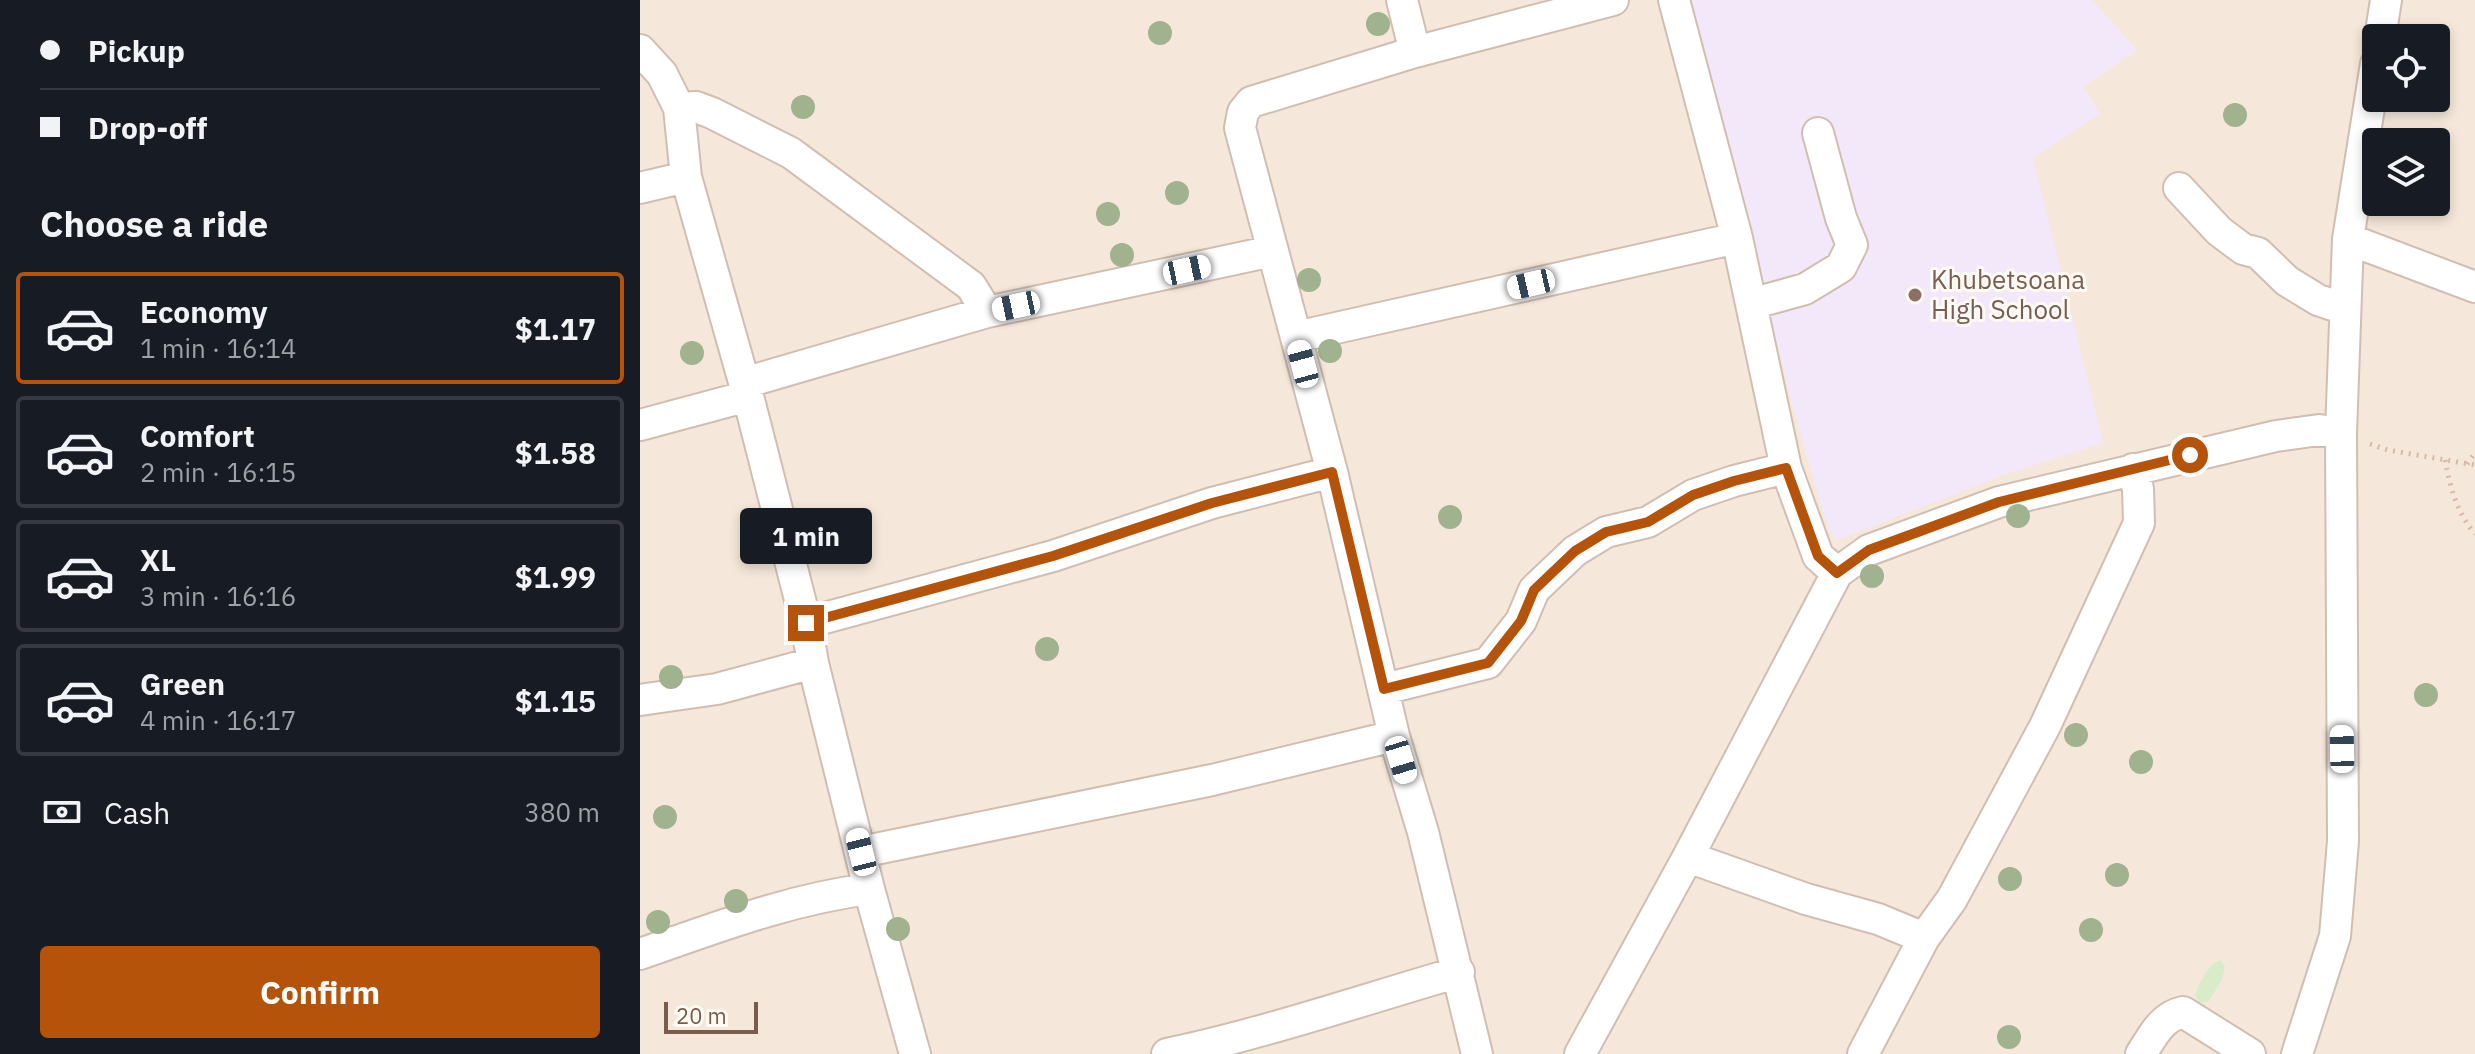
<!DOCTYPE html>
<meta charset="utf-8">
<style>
body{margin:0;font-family:"IBM Plex Sans",sans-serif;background:#242831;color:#f1f3f6;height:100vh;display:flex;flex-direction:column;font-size:30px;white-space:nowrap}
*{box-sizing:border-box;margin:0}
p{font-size:26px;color:#9ea1a6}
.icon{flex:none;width:44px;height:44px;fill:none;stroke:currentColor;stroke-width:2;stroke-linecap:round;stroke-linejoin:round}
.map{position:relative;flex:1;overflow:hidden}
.sheet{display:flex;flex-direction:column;background:#171b24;width:640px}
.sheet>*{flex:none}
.guide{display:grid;align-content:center;height:176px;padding:0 40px;background:#171b24}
.buttons{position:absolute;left:1722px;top:24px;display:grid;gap:16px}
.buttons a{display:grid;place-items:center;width:88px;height:88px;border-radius:8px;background:#171b24;box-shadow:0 4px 12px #0003;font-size:40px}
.scale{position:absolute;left:24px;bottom:20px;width:94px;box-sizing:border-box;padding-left:8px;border:4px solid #7a5c4d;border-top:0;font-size:22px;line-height:28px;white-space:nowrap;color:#7a5c4d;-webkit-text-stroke:6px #fffaf3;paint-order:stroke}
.end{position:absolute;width:36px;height:36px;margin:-18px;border:10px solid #b45309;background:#fff;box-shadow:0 0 0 4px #fff}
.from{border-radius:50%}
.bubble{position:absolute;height:56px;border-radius:8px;background:#171b24;box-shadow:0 4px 12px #0003;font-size:26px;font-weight:700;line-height:56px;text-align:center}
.car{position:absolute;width:24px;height:48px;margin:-24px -12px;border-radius:10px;box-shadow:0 0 6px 2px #0007;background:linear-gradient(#fff 24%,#345 0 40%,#fff 0 76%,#345 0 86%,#fff 0)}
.guide b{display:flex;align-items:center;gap:28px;height:76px;font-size:30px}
.guide b+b{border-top:2px solid #363941}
.guide i{width:20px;height:20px;background:#f1f3f6}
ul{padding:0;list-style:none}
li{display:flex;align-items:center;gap:24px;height:112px;margin:0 16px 12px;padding:0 24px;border:4px solid #363941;border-radius:8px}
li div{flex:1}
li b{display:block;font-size:30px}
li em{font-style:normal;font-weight:700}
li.current{border-color:#b45309}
li>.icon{width:72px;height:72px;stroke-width:1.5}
h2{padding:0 40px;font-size:36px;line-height:96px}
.pay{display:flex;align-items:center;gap:20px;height:88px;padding:0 40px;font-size:30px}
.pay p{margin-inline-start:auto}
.action{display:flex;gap:16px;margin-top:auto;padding:16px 40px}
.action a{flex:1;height:92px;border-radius:8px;background:#b45309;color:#fff;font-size:32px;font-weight:700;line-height:92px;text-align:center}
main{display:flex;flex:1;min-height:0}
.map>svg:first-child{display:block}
.residential{fill:#f5e8da;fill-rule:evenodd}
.education{fill:#f3e8fa}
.green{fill:#d8ecc9}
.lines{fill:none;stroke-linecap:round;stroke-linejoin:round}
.minor-casing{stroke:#d1beb0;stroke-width:34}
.path{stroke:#d9b8a5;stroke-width:5;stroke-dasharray:2 6;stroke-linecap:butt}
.minor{stroke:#fff;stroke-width:30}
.tree{fill:#a0b28e}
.route{stroke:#b45309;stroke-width:10}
.education-dot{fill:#8d6e63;stroke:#fffaf3;stroke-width:3}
.labels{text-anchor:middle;stroke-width:6;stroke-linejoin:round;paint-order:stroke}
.education-label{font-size:26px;fill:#785e54;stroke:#fffaf3;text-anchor:start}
</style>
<main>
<section class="sheet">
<div class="guide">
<b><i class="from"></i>Pickup</b>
<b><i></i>Drop-off</b>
</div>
<h2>Choose a ride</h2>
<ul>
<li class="current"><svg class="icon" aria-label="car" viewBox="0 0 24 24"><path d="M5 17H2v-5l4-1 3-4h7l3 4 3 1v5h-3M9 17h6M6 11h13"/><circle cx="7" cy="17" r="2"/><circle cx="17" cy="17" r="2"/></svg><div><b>Economy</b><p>1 min · 16:14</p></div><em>$1.17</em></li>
<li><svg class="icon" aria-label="car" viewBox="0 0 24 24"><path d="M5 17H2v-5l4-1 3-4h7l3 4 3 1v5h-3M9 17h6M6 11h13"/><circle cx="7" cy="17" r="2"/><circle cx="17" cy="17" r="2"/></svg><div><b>Comfort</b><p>2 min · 16:15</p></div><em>$1.58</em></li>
<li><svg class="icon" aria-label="car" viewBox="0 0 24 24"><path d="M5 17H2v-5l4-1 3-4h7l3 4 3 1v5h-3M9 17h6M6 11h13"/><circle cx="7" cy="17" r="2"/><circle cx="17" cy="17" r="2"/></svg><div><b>XL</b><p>3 min · 16:16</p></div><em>$1.99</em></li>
<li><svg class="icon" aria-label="car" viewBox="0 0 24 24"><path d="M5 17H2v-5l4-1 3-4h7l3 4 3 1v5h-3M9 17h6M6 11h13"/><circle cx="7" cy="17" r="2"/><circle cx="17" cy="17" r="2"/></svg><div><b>Green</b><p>4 min · 16:17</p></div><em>$1.15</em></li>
</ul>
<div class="pay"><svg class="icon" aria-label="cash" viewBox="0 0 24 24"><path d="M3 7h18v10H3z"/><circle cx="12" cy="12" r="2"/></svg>Cash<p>380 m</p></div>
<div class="action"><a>Confirm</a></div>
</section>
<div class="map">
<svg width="1835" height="1054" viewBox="0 0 1835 1054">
<rect width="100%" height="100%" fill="#fdf6ec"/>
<path class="residential" d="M0,0h1835v1054h-1835zM1736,38h60v60h-60zM1736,142h60v60h-60z"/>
<path class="education" d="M1050,0h402l45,50 -54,37 17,27 -67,44 70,285 -100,32 -168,66 -11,-26 -27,-93z"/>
<path class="green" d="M1580,960l5,7 -3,13 -14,22h-9l-4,-7c5,-13 12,-29 25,-35z"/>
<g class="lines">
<g class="minor-casing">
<path id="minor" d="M762,0l13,52
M1034,0l63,238 49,230 32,88 19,17
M1740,38l6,-38
M0,50l22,24 17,34 7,69 62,219 58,227 7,40 56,226 46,165
M39,108l17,-1 16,6 79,40 180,133 16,26
M0,188l46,-11
M1539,188l40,43 24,18 15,4 29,28 31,19 27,9
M1708,239l127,48
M1111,304l54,-15 36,-22 11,-22 -11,-27 -23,-85
M656,337l441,-99
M104,383l243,-71 286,-61
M0,425l108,-29
M166,623l247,-67 159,-53 120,-31
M744,689l104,-26 33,-42 13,-31 41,-39 31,-19 42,-10 45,-27 41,-14 52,-13
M0,700l77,-11 96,-26
M221,852l351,-72 182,-44
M1048,857l118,42 72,20 46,19
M0,954c75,-26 150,-55 229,-65
M527,1054c99,-21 195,-54 292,-82
M837,1054l-54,-222 -29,-96 -62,-264 -92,-344 3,-16 8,-10 164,-50 198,-52
M940,1054l108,-197 149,-284 32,-23 130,-48 277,-66 43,-6 22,3
M1223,1054l61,-116 28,-39 93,-173 94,-203 -1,-34 -5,-20
M1501,1054c12,-18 20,-37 42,-42l67,42
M1657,1054l38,-118 8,-95 -2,-408 7,-194 28,-175"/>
</g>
<path class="path" d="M1730,444l18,6 87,15
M1805,460c5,27 12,53 30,74
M1827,464l8,-11"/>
<use href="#minor" class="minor"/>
</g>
<g class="tree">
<circle cx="738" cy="24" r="12"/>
<circle cx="520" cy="33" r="12"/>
<circle cx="163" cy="107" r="12"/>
<circle cx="1595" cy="115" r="12"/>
<circle cx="537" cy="193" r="12"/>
<circle cx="468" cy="214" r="12"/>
<circle cx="482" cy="255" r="12"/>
<circle cx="669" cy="280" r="12"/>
<circle cx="690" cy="351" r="12"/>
<circle cx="52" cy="353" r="12"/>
<circle cx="1378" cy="516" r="12"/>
<circle cx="810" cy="517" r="12"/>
<circle cx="1232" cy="576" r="12"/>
<circle cx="407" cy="649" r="12"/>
<circle cx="31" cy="677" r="12"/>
<circle cx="1786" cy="695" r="12"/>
<circle cx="1436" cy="735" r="12"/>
<circle cx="1501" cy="762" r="12"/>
<circle cx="25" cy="817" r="12"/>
<circle cx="1477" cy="875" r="12"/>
<circle cx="1370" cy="879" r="12"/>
<circle cx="96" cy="901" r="12"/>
<circle cx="18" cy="922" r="12"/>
<circle cx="258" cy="929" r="12"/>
<circle cx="1451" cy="930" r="12"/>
<circle cx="1369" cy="1037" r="12"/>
</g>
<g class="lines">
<path class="route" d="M166,623l247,-67 159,-53 120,-31 52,217 104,-26 33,-42 13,-31 41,-39 31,-19 42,-10 45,-27 41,-14 52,-13 32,88 19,17 32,-23 130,-48 191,-47"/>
</g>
<circle class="education-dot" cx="1275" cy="295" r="8"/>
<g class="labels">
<g class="education-label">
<text x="1291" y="289">Khubetsoana<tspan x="1291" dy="30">High School</tspan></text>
</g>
</g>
</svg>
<div class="buttons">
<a><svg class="icon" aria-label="locate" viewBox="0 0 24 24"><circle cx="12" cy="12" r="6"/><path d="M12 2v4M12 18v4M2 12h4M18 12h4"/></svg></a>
<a><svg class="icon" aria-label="layers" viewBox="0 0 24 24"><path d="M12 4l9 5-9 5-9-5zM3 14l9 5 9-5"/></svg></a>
</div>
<div class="scale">20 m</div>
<i class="end from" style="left:1550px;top:455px"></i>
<i class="end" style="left:166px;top:623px"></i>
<div class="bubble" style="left:100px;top:508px;width:132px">1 min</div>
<i class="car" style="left:547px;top:270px;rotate:78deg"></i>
<i class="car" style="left:891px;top:284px;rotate:257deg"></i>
<i class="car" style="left:376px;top:306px;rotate:258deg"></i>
<i class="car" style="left:663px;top:364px;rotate:345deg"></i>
<i class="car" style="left:1702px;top:749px;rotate:359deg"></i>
<i class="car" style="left:761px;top:760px;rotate:163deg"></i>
<i class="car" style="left:221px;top:852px;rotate:346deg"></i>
</div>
</main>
